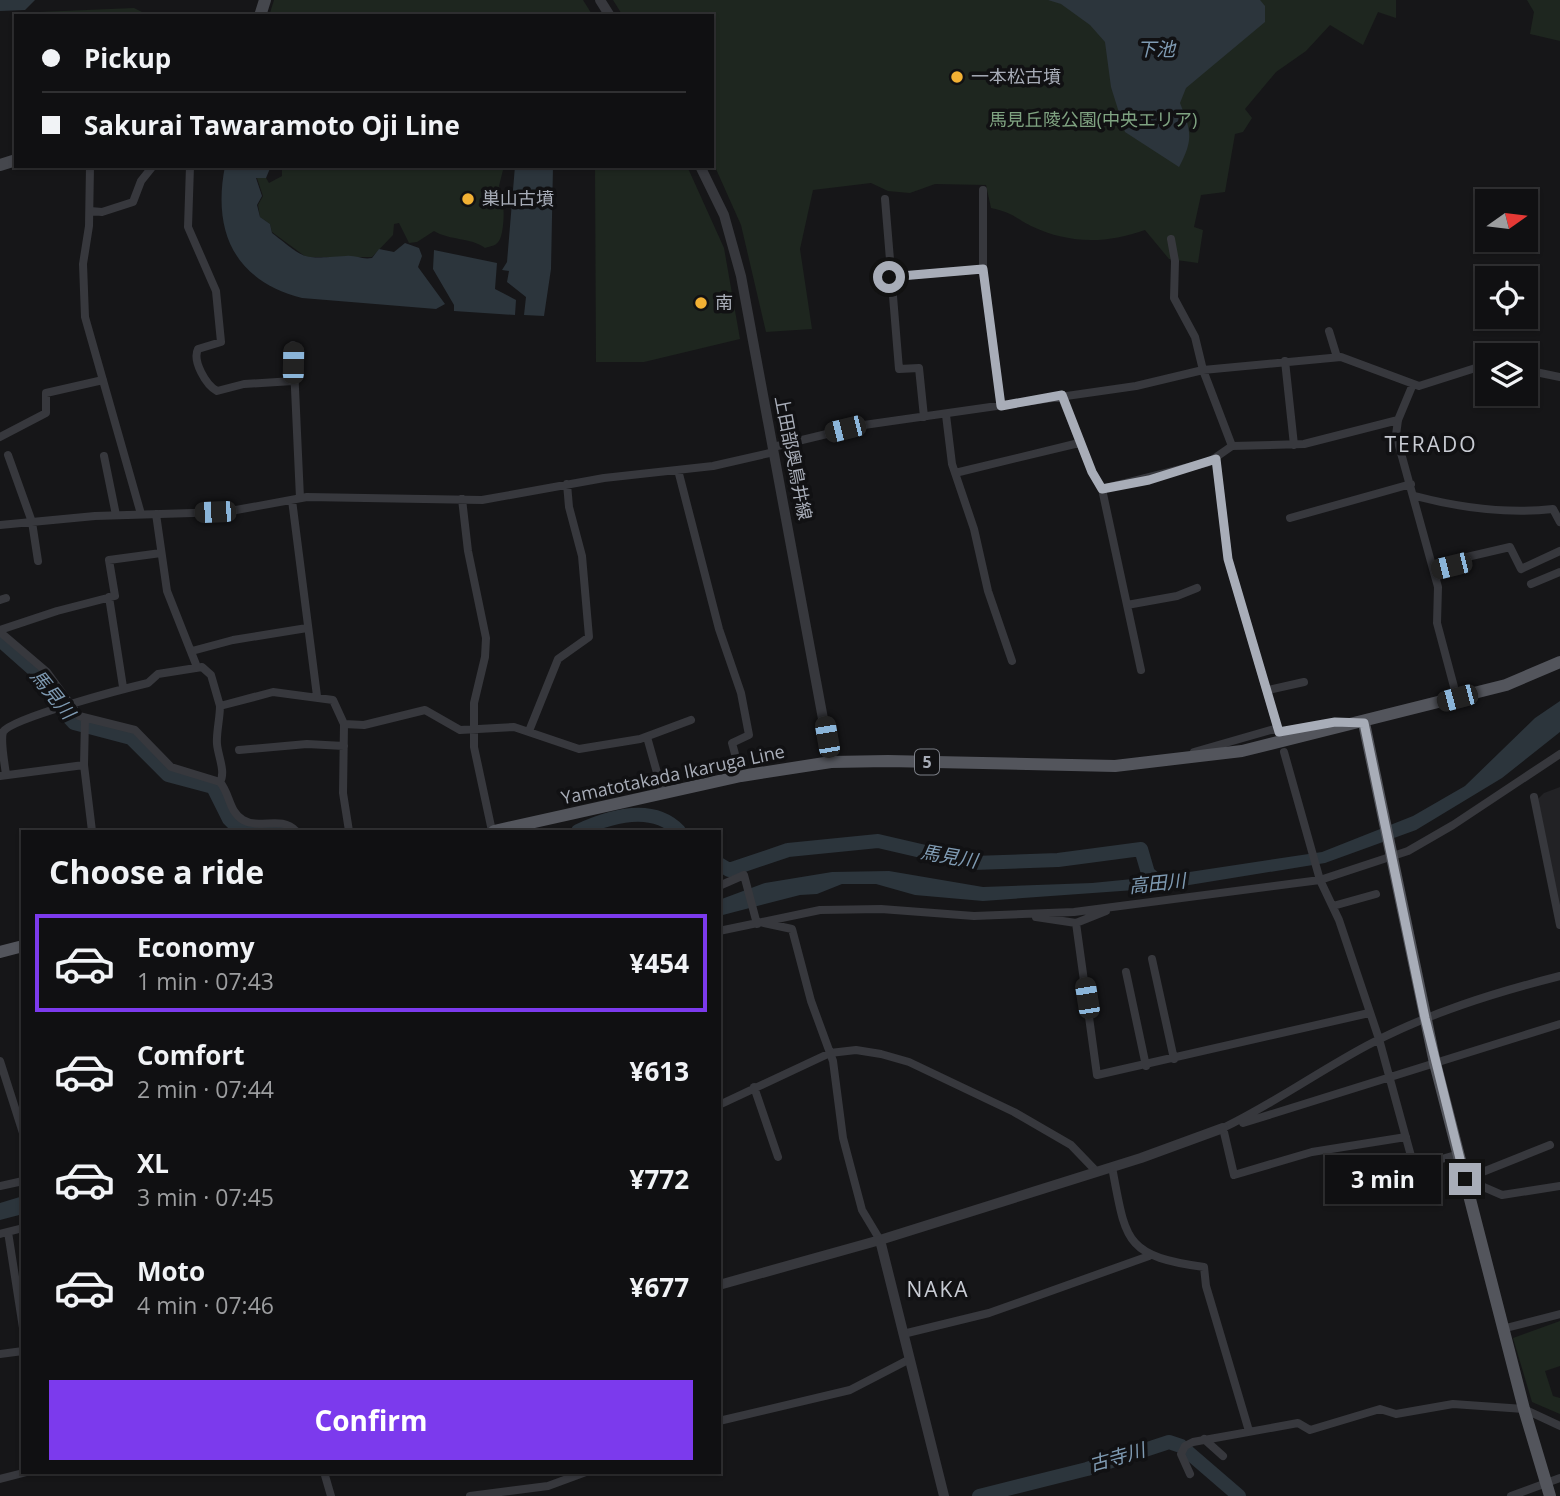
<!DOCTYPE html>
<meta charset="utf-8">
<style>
body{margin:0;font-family:"Open Sans","Noto Sans JP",sans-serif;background:#1e1e20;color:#f1f3f6;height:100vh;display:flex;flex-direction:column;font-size:26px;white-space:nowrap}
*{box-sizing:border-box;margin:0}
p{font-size:23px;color:#9c9d9f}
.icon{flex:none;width:38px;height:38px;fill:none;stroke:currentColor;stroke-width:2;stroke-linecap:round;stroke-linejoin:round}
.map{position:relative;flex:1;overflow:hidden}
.panel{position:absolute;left:21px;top:830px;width:700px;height:644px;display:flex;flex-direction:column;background:#101012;border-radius:0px;box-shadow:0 2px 5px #0004,0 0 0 2px #303032}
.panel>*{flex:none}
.banner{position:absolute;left:14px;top:14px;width:700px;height:154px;border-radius:0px;box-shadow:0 2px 5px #0004,0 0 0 2px #303032;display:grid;align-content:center;height:154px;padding:0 28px;background:#101012}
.needle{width:46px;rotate:76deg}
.controls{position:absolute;left:1475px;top:189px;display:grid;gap:14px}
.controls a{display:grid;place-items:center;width:63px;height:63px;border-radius:0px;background:#101012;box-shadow:0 2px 5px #0004,0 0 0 2px #303032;font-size:35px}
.end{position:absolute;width:32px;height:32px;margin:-16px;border:9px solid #a8adb8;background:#111;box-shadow:0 0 0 4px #111}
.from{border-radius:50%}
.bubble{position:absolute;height:49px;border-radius:0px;background:#101012;box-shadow:0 2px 5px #0004,0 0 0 2px #303032;font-size:23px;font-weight:700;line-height:49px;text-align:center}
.car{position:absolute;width:21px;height:42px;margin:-21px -10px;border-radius:9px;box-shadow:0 0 5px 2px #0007;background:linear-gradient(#222 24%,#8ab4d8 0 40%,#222 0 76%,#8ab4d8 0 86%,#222 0)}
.banner b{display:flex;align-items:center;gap:24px;height:66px;font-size:26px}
.banner b+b{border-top:2px solid #303032}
.banner i{width:18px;height:18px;background:#f1f3f6}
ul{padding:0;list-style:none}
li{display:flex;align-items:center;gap:21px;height:98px;margin:0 14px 10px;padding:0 14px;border:4px solid transparent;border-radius:0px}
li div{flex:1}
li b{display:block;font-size:26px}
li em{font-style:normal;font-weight:700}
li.on{border-color:#7c3aed}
li>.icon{width:63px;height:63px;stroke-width:1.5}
h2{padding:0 28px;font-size:32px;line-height:84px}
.action{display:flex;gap:14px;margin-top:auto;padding:14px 28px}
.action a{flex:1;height:80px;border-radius:0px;background:#7c3aed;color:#fff;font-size:28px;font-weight:700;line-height:80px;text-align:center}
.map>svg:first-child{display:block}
.built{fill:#222225}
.green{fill:#1e261f}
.water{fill:#2c353c}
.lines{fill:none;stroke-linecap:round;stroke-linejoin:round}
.river{stroke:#2c353c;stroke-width:14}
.minor{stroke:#37383d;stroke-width:8}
.tertiary{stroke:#37383d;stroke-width:10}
.secondary{stroke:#45474d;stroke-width:12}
.primary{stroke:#53555c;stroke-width:12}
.route{stroke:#a8adb8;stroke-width:9}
.poi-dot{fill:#f2b134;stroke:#111113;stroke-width:2.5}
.labels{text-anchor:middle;stroke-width:7;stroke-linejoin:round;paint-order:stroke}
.shield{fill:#111113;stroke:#7b7e86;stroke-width:2}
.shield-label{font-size:16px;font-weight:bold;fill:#a8adb8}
.poi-label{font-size:18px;fill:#a8adb8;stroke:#111113;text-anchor:start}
.park-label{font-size:18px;fill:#7fa381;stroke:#111113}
.street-label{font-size:18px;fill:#a8adb8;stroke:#111113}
.water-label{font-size:19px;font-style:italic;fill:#7f9bb3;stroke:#111113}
.quarter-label{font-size:21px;letter-spacing:2px;fill:#c9ccd4;stroke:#111113}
</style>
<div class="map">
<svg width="1560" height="1496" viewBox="0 0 1560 1496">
<rect width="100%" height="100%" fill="#161618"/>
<path class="built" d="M1560,787v124l-22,-112 6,-6z"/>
<path class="green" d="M274,0h309l10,16h-324z
M613,0h783v18l-18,-6 -15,33 -33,-20 -24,26 -30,21 -31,37 7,9 -9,14 -8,2 -10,58 -24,3 -7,32 9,3 -5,33 -29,-4 -24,-29c-39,14 -76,14 -114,-4 -18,-9 -17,-13 -40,-18l-5,-23 -51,-1 -25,9 -22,-2 -17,-8 -58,7 -13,59 12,80 -46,3 -25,-107 -29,-65v-144h-89z
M1527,0h33v41l-30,-7 4,-22z
M134,8l16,8h-113l2,-4z
M282,166h222l-5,20c6,12 6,41 1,53 -3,7 -9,7 -15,9 -15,-11 -34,-7 -51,-17l-17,11 -8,1 -10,-20 -5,1 -1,11 -21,22h-66l-34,-25 -2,-8 -10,-7 -2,-12 5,-9 -6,-18h9l3,5 13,-7z
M595,166h92l37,82 16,91 -96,23h-48z
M1560,1321v45l-15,5 8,25 7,2v16l-28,-12 -19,-64z"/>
<path class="water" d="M0,0h35l-10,10 -25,1z
M1048,0h212l5,6v16l-79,66 -6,15c11,28 14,36 -1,64l-54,-35 -14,-45 -6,-45 -15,-17 -29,-21z
M225,166h46l-5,12h-10l6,18 -5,9 3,12 10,7 2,9c35,27 28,26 74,23 10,-1 16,4 26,2l7,-9 15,3 11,-9 14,5 3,8 -4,11 27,37 -9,5 -134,-11c-67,-17 -90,-66 -77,-132z
M515,166h38l-2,103 -7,47 -20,-1 2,-18 -19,-15 2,-11 -7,-1 5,-8z
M434,250l63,13 -2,26 21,11 -1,15 -61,-4v-6l-21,-36z
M1560,701v31l-58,46 -86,52 -91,33 -148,24 -194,14 -68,-6 -39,-11h-34l-25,10 -17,1 -81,21v-16l46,-17 67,-11 57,-1 94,16 109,-4 71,-7 159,-24 91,-36 52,-30 70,-68z
M23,1196v18l-23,6v-17z"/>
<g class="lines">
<path class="river" d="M0,640l43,38 20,33 11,12 57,15 37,37 45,12 16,32 8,8 47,4
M578,831c30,-14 74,-28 101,0
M719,864l10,6 59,-20 90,-9 95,22 85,-3 83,-11 7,24 13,11
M979,1496l108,-27 82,-27 12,4 58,50"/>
<path class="minor" d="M90,166l-1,60 -6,38 2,53 56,197
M190,166l-2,61 28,64 5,51 -23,7c-6,12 8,36 19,42l27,-7 49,-3
M983,190v79l18,137
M885,199l14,170 20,-1 5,49
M90,211l12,1 31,-10 8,-21 12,-15
M1171,239l4,22 -1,37 21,39 8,33 29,76
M889,277l94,-8
M1329,331l8,26
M293,345l7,153
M1285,361l9,84
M1526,370l34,7
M1413,384l-15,36 -2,15 42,152 -1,36 20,75
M1061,395l31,77 10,17 39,181
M946,415l6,49 22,65 14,62 24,70
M0,437l46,-24v-20l57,-13
M773,447l91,-22 272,-39 67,-16 138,-13 78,29 69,-22
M8,455l24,67 6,39
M104,456l12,59
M1216,459l12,100 52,177
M678,470l41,159 22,64 8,42 -17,8 9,33
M955,473l124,-30
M1102,489l107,-27 23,-16 72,-2 94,-24
M1415,496c46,12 91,18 138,13l7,13
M462,499l6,52 18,87 -1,19 -11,46v44l18,84
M292,500l25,196
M156,514l11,77 30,76
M1290,518l121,-34
M0,525l95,-9 130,-4 82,-15 175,3 122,-22 109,-12 61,-14
M1434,570l34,-8 -1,-5 43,-10 11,22 39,-18
M1531,584l29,-12
M109,597l14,90
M0,600l6,-2
M1127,605l50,-9 20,-8
M0,630l57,-19 58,-15 -6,-36 52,-7
M0,632l47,40 32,44 56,14 36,37 49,15c10,12 9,30 23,38 17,10 38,-5 53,11
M192,651l41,-11 74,-12
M1268,690l36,-8
M85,719l-1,46 8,66
M344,724l20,1 61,-15 35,20 54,-3 65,22 61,-10 51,-19
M529,731l29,-72 31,-22 -7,-81 -13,-49 -2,-23
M1279,732l59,-10
M647,737l16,57
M239,750l68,-6 37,2
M1194,752l84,-24
M1284,752l36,128 19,40 40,119 35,128 45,-13
M6,775c-1,-10 -6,-34 -3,-43 8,-14 124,-44 145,-49l10,-9 44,-7 9,8 9,31 53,-14 60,8 11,24 -1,69 6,38
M0,776l84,-11
M220,782c6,-10 -2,-26 -3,-38 -1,-10 3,-26 3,-38
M1534,797l26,128
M719,886l25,-11 13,49
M1333,906l43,-12
M1036,917l40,6 21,152 272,-62
M764,923l28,6 19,72 22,60 10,77 19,72 18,30
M1076,923l30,-12
M719,931l101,-21 61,-1 93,7 100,-4 246,-32 88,-29 45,-26 107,-71
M1152,959l22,100
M1126,972l20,94
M0,1061l23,72
M754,1087l24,70
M719,1105l111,-52 26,-3 25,4 28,8 105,50 57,33 25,26
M1243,1123l317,-99
M1223,1128c50,-24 96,-57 145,-83 61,-32 125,-52 192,-69
M1223,1128l11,47 78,-23 94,-15
M1112,1167c14,74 12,89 92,100l2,19 43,145
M1465,1179l37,16 58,-9
M1465,1179l85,-34
M0,1186l23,-5
M8,1232l15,96
M0,1234l23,-6
M1502,1329l58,-15
M903,1334l86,-21 160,-57
M0,1354l23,-3
M719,1421l131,-31 58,-30
M1204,1439l19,17
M324,1472l7,24
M1190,1474l-9,-20 4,-8 8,-4 105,-19 12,7 70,-21 16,5 57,-10 71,5 36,17
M0,1479l27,-7
M470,1496l78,-10 38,-14
M1511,1496l49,-18"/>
<path class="tertiary" d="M600,0l10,16
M700,166l24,49 17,61 90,486
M880,1240l64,256
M719,1285l161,-45 261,-82 82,-30"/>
<path class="secondary" d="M260,16l5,-16
M0,165l16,-5"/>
<path class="primary" d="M1364,723l71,340 89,346 26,87
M494,831l247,-55 90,-14 57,-1 227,5 127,-15 264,-66 54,-23
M0,952l23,-6"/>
</g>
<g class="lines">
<path class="route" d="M889,277l94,-8 18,137 61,-11 30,77 10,17 47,-9 67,-21 12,100 51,173 56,-10 29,1 61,295 40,161"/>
</g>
<g class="poi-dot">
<circle cx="957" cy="77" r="7"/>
<circle cx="468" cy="199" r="7"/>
<circle cx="701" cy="303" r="7"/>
</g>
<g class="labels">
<rect class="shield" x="915" y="749.5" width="24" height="25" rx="5"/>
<g class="shield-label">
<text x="927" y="768">5</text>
</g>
<g class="poi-label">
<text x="971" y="83">一本松古墳</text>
<text x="482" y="205">巣山古墳</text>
<text x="715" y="309">南</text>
</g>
<g class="park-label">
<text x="1093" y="126">馬見丘陵公園(中央エリア)</text>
</g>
<g class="street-label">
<text transform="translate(793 458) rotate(79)" y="6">上田部奥鳥井線</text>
<text transform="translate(673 775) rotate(-12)" y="6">Yamatotakada Ikaruga Line</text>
</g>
<g class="water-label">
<text x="1156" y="56">下池</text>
<text transform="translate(53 694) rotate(51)" y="7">馬見川</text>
<text transform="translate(949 856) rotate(10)" y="7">馬見川</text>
<text transform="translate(1157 883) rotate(-6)" y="7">高田川</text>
<text transform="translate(1117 1457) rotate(-16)" y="7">古寺川</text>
</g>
<g class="quarter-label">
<text x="1431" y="452">TERADO</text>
<text x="938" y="1297">NAKA</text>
</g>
</g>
</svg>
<div class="controls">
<a><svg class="needle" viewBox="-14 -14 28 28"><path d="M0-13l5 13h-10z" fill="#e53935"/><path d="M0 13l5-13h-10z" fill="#9c9d9f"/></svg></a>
<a><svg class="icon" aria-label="locate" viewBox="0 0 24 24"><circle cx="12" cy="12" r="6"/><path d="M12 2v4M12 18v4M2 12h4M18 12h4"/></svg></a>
<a><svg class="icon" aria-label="layers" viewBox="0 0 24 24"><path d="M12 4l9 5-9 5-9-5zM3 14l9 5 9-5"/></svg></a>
</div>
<i class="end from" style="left:889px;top:277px"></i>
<i class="end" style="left:1465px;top:1179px"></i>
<div class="bubble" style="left:1325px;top:1155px;width:116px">3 min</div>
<i class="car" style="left:293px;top:363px;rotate:1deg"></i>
<i class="car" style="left:845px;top:429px;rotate:256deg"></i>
<i class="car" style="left:215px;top:512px;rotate:268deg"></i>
<i class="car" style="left:1451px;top:566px;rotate:256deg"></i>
<i class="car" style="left:1457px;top:698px;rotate:255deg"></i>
<i class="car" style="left:827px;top:737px;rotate:350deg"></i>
<i class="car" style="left:1087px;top:998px;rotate:351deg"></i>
<div class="banner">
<b><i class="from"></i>Pickup</b>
<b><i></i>Sakurai Tawaramoto Oji Line</b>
</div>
<section class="panel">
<h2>Choose a ride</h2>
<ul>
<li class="on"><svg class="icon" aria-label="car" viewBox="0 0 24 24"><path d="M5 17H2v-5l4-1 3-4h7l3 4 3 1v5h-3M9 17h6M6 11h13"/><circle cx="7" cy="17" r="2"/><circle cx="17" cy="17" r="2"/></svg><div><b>Economy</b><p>1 min · 07:43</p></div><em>¥454</em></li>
<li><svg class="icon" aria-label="car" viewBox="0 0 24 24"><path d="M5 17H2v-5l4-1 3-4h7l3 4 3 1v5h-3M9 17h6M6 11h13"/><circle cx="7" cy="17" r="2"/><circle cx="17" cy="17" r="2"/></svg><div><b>Comfort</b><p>2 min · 07:44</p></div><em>¥613</em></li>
<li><svg class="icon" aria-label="car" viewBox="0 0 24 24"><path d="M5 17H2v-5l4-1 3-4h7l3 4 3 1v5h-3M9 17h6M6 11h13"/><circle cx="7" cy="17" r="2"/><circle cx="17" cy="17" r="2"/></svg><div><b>XL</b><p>3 min · 07:45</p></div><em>¥772</em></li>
<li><svg class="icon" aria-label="car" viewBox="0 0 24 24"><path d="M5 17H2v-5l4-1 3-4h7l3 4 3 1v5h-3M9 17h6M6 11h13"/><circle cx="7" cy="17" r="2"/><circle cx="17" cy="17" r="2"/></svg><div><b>Moto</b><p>4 min · 07:46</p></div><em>¥677</em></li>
</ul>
<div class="action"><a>Confirm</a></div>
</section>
</div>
